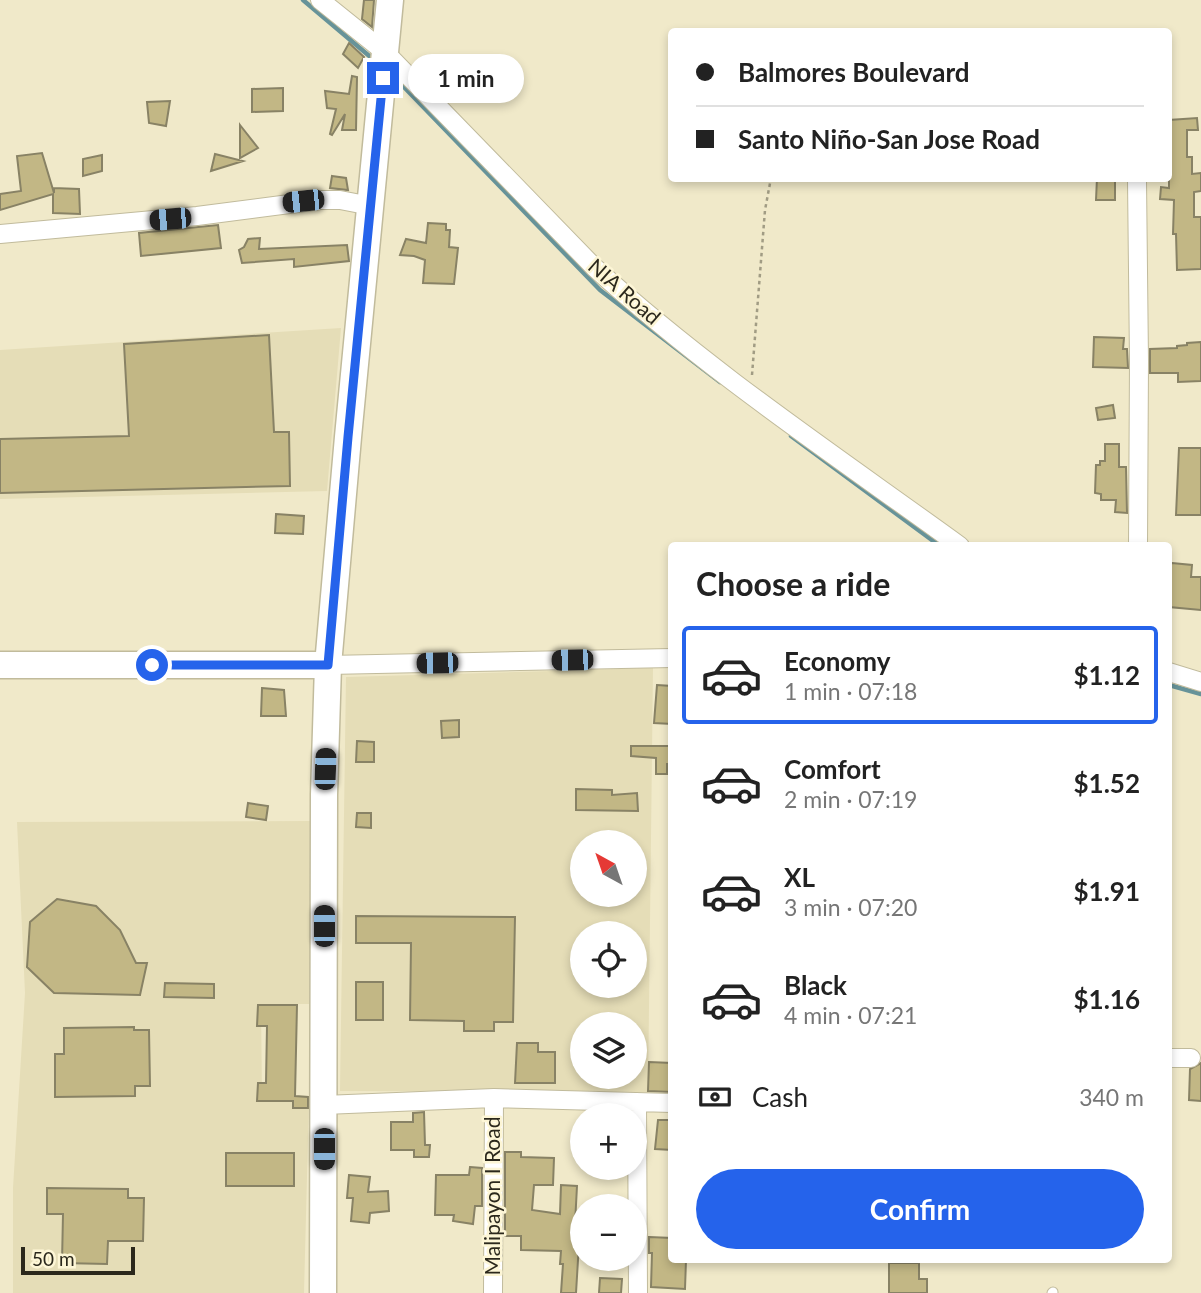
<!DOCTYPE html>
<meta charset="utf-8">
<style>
body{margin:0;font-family:Lato,sans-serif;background:#f2f2f2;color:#222;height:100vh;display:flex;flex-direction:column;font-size:26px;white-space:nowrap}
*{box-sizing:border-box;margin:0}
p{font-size:23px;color:#767676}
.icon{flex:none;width:38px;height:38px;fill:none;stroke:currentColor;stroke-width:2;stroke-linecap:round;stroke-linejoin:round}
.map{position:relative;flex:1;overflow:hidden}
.drawer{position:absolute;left:668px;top:542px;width:504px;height:721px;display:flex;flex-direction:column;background:#fff;border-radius:7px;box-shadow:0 4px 10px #0003}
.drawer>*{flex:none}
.top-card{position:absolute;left:668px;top:28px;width:504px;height:154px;border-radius:7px;box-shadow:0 4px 10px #0003;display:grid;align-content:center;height:154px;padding:0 28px;background:#fff}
.needle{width:46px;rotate:320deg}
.tools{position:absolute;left:570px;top:830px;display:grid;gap:14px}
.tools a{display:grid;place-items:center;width:77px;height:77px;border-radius:50%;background:#fff;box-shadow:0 4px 10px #0003;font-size:35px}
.scale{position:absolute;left:21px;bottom:18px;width:114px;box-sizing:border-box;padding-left:7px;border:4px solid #2b281c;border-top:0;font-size:19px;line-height:24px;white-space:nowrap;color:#2b281c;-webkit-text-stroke:5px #fdf6d6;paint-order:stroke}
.end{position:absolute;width:32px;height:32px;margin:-16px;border:9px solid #2563eb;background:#fff;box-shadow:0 0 0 4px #fff}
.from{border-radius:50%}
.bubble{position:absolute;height:49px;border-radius:24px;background:#fff;box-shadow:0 4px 10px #0003;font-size:23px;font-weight:700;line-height:49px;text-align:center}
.car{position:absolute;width:21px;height:42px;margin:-21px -10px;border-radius:9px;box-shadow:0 0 5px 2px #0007;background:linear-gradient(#222 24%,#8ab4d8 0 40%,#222 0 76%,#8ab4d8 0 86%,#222 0)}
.top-card b{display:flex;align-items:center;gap:24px;height:66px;font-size:26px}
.top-card b+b{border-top:2px solid #e0e0e0}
.top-card i{width:18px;height:18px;background:#222}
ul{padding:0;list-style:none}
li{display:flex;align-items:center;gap:21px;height:98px;margin:0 14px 10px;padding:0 14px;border:4px solid transparent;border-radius:7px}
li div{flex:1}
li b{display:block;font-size:26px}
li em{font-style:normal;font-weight:700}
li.on{border-color:#2563eb}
li>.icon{width:63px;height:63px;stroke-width:1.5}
h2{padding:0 28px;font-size:32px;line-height:84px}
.pay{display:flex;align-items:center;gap:18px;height:77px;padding:0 28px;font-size:26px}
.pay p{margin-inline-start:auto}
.button{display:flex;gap:14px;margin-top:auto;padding:14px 28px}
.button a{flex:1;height:80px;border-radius:42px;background:#2563eb;color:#fff;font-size:28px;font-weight:700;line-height:80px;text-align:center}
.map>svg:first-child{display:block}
.built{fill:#e5ddb7;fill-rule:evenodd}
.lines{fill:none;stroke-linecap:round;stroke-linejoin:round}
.stream{stroke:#679399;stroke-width:4.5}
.building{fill:#c2b785;stroke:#888265;stroke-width:2}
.service-casing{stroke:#c1bb9c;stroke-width:11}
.minor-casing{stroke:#c1bb9c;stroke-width:20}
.secondary-casing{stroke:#c1bb9c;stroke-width:29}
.path{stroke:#a19c84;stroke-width:2.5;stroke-dasharray:3.5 3.5;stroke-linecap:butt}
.service{stroke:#fff;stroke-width:9}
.minor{stroke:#fff;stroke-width:18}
.secondary{stroke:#fff;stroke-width:26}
.route{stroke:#2563eb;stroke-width:9}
.labels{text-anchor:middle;stroke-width:5;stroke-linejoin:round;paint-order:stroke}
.street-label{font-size:21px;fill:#2b281c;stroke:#fdf6d6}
</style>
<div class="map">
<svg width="1201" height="1293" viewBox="0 0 1201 1293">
<rect width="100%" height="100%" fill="#f0e9c9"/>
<path class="built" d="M341,328l-14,163 -327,8v-149z
M653,668l-5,424 -308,-1 6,-414zM583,842h52v52h-52zM583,933h52v52h-52zM583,1024h52v52h-52z
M313,821l-4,183h-48l1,96 47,-1 -5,194h-291v-105l12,-195 -8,-171z"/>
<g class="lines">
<path class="stream" d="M303,0l71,60
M402,85l198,205 120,92
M791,436l149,110
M1169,685l32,9"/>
</g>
<path class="building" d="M364,0h10l-2,27 -10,-8z
M349,43l15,14 -6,11 -15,-14z
M352,76l5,1 -1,53h-14l3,-16 -13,21 -2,-1 6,-25 -9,-1 -2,-17 24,3z
M283,88v23l-31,1v-23z
M170,101l-4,25 -17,-3 -2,-21z
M1197,118l1,12h-11v27h5v17l9,-1v18l-7,1v25h7v52l-24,1 -1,-36h-3l1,-34 -14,-1 1,-12 8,1v-68z
M240,125l18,23 -18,10z
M42,153l12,40v-5l25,1 1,25 -27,-1v-19l-53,16v-16l21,-3 -4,-35z
M215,154l28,7 -32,10z
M102,155v16l-19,5v-17z
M332,176l14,2 2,12 -18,-2z
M1097,178h18v22h-19z
M428,223l18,1v6h4l-1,17 9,1 -4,36 -31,-1 2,-23 -11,-4 -14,-1 6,-16 20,4z
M218,225l3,23 -80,8 -2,-23z
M260,238l-1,11 88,-4 2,16 -55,6v-8l-52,4 -3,-13 5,-3 4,-8z
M269,335l5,97h15l1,54 -290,7v-54l129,-3 -5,-92z
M1094,337l30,1 -1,11h4l1,19 -35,-1z
M1201,342v39l-23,1v-9h-28v-24l27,-1v-2l10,-1v-2z
M1113,405l2,13 -17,2 -2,-12z
M1105,444h14v23h7l1,46 -12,-1 1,-12h-15v-6l-6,-1 1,-28h4v-4h5z
M1179,448h22v67h-25z
M276,514l28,2 -1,18 -28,-1z
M1172,563l20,2 -1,12h10v33l-32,-3v-42z
M657,685l15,1v38l-18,-1z
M262,688l22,2 2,26h-25z
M459,720v17l-17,1 -1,-17z
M357,741l17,1v20h-18z
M631,746h41v18h-5v10h-11v-16l-25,-2z
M576,789l36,1v5l25,-2 1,18 -62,-1z
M248,803l20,3 -2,14 -20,-3z
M357,813h14v15l-15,-1z
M57,899l39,7 24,24 16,33h11l-7,32 -86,-2 -27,-26 3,-45z
M356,916l159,1 -2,105h-19v9h-30v-10l-54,-1 1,-77h-55z
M356,982h27v38h-27z
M165,983l49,1v14l-50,-1z
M258,1005h39l-2,91 13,1v11h-15v-7h-36l1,-18h8l1,-57h-10z
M134,1027v3h15l1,56h-15v10l-80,1v-43h9v-26z
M517,1043h21v9h17v31h-40z
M649,1062l23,1v29l-24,-1z
M1201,1063v38l-12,-1 1,-31z
M424,1112l1,33h5l-1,12h-15v-7h-23v-28h22v-9z
M658,1120h14v30l-17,-1z
M505,1152h16v5l33,1 -1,27h-19l-2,25 28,4 1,-29 16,1 -3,57h5l-3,50h-15l2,-29h-3l1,-13 -40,-1v-14h-16z
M226,1153h68v33h-68z
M470,1167l12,1v38h-7l-2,18 -20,-3 1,-6h-19l1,-40h33z
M349,1175l21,2 -2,15 20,-1 1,20 -19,2 -1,10 -18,-2 2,-23h-6z
M47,1188l81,1v9h16l-1,43h-35l-1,23 -45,-1 1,-49h-16z
M649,1237l23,1v22h14l-1,29 -34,-2 1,-34h-3z
M889,1263h30v16h8v14h-38z
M600,1278l22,1 -1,14h-22z"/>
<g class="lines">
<g class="service-casing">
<path id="service" d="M1052,1293l1,-1"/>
</g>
<g class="minor-casing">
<path id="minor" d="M320,0l66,53 208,214c113,103 242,189 366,279
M1137,180l2,181 -1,185
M0,234l197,-18 123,-16h20l31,6
M328,665l344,-7
M1169,672l32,10
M1169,1058h22
M637,1102l1,191
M324,1105l170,-7 178,5
M493,1293l1,-195"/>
</g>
<g class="secondary-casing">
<path id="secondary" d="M0,665h328
M323,1293l1,-498 4,-130 20,-228 42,-437"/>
</g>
<path class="path" d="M752,375l13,-165 6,-32"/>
<use href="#service" class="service"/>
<use href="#minor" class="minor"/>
<use href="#secondary" class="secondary"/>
</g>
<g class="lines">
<path class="route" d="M152,665h176l20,-228 35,-359"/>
</g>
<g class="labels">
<g class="street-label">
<text transform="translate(624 292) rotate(41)" y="7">NIA Road</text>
<text transform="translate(493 1196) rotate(-90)" y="7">Malipayon I Road</text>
</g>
</g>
</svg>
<div class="tools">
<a><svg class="needle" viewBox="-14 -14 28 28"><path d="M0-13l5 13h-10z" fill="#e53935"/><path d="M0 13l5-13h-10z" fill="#767676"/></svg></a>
<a><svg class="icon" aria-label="locate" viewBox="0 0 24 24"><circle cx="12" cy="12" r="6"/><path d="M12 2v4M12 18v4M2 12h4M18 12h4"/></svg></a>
<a><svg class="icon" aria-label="layers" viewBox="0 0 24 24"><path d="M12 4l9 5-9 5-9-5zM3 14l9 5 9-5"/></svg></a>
<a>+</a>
<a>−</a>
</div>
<div class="scale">50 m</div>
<i class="end from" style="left:152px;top:665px"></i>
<i class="end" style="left:383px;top:78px"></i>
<div class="bubble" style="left:408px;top:54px;width:116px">1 min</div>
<i class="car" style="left:303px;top:201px;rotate:264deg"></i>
<i class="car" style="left:170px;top:219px;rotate:265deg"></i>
<i class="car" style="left:572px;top:660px;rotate:269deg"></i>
<i class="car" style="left:437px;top:663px;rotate:269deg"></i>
<i class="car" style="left:325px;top:769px;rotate:2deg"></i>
<i class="car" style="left:324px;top:926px;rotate:0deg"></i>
<i class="car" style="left:324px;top:1149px;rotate:180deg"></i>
<div class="top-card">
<b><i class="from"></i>Balmores Boulevard</b>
<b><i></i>Santo Niño-San Jose Road</b>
</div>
<section class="drawer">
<h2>Choose a ride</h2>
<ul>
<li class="on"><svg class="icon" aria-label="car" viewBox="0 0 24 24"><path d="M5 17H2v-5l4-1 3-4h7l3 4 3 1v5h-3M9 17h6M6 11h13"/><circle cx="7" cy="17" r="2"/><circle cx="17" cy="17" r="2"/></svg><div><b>Economy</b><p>1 min · 07:18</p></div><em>$1.12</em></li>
<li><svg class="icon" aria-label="car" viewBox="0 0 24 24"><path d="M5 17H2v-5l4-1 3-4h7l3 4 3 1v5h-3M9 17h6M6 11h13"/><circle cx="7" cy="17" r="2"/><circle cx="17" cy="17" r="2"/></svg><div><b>Comfort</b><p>2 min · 07:19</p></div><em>$1.52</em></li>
<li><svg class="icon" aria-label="car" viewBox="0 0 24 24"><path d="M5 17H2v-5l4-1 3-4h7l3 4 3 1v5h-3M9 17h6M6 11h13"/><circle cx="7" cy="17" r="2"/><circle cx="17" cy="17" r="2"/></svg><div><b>XL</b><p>3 min · 07:20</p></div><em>$1.91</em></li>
<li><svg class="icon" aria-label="car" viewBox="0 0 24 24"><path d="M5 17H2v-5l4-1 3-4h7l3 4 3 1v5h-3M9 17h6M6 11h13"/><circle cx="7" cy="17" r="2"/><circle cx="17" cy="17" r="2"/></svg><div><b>Black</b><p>4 min · 07:21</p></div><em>$1.16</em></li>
</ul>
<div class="pay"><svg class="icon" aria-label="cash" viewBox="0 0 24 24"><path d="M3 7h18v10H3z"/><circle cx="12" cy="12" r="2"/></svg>Cash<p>340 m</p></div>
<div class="button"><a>Confirm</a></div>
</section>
</div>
